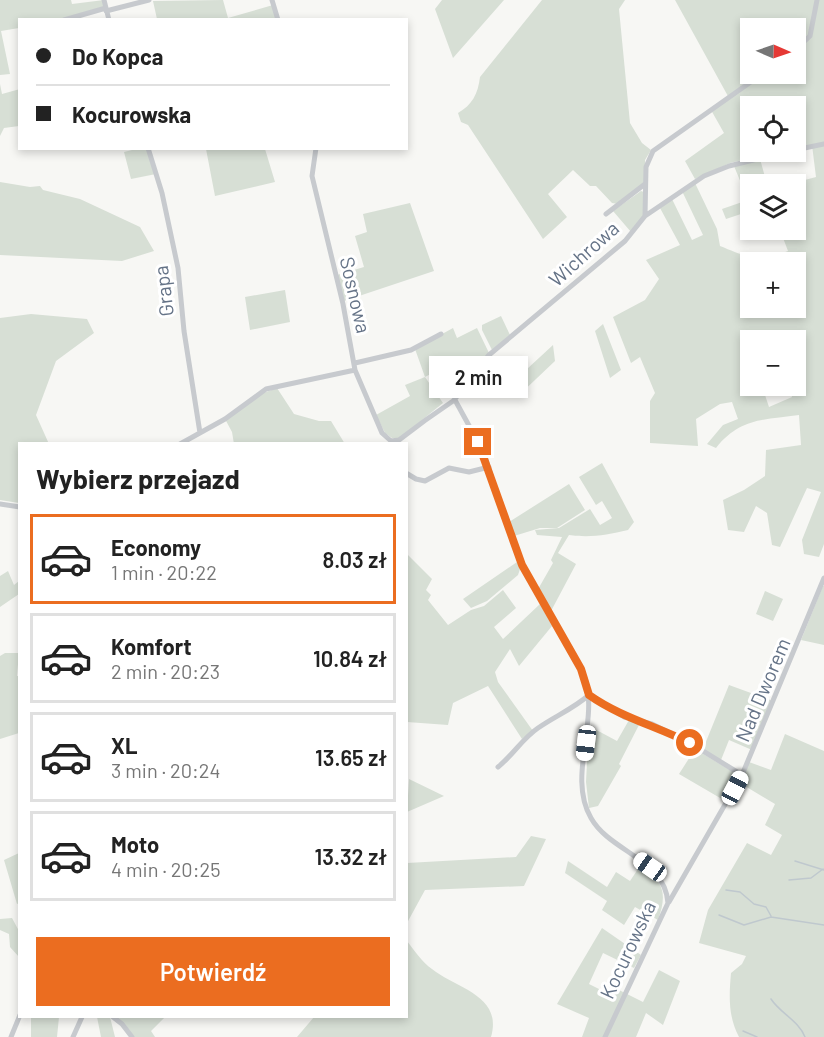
<!DOCTYPE html>
<html lang="pl">
<meta charset="utf-8">
<style>
body{margin:0;font-family:Barlow,sans-serif;background:#f6f6f6;color:#222;height:100vh;display:flex;flex-direction:column;font-size:22px;white-space:nowrap}
*{box-sizing:border-box;margin:0}
p{font-size:20px;color:#767676}
.icon{flex:none;width:33px;height:33px;fill:none;stroke:currentColor;stroke-width:2;stroke-linecap:round;stroke-linejoin:round}
.map{position:relative;flex:1;overflow:hidden}
.drawer{position:absolute;left:18px;top:442px;width:390px;height:576px;display:flex;flex-direction:column;background:#fff;border-radius:0px;box-shadow:0 3px 9px #0003}
.drawer>*{flex:none}
.guide{position:absolute;left:18px;top:18px;width:390px;height:132px;border-radius:0px;box-shadow:0 3px 9px #0003;display:grid;align-content:center;height:132px;padding:0 18px;background:#fff}
.needle{width:39px;rotate:92deg}
.fabs{position:absolute;left:740px;top:18px;display:grid;gap:12px}
.fabs a{display:grid;place-items:center;width:66px;height:66px;border-radius:0px;background:#fff;box-shadow:0 3px 9px #0003;font-size:30px}
.end{position:absolute;width:27px;height:27px;margin:-14px;border:8px solid #eb6d20;background:#fff;box-shadow:0 0 0 3px #fff}
.from{border-radius:50%}
.bubble{position:absolute;height:42px;border-radius:0px;background:#fff;box-shadow:0 3px 9px #0003;font-size:20px;font-weight:600;line-height:42px;text-align:center}
.car{position:absolute;width:18px;height:36px;margin:-18px -9px;border-radius:8px;box-shadow:0 0 4px 2px #0007;background:linear-gradient(#fff 24%,#345 0 40%,#fff 0 76%,#345 0 86%,#fff 0)}
.guide b{display:flex;align-items:center;gap:21px;height:57px;font-size:22px}
.guide b+b{border-top:2px solid #e0e0e0}
.guide i{width:15px;height:15px;background:#222}
ul{padding:0;list-style:none}
li{display:flex;align-items:center;gap:18px;height:90px;margin:0 12px 9px;padding:0 6px;border:3px solid #e0e0e0;border-radius:0px}
li div{flex:1}
li b{display:block;font-size:22px}
li em{font-style:normal;font-weight:600}
li.active{border-color:#eb6d20}
li>.icon{width:54px;height:54px;stroke-width:1.5}
h2{padding:0 18px;font-size:27px;line-height:72px}
.primary-button{display:flex;gap:12px;margin-top:auto;padding:12px 18px}
.primary-button a{flex:1;height:69px;border-radius:0px;background:#eb6d20;color:#fff;font-size:24px;font-weight:600;line-height:69px;text-align:center}
.map>svg:first-child{display:block}
.green{fill:#d7dfd5;fill-rule:evenodd}
.lines{fill:none;stroke-linecap:round;stroke-linejoin:round}
.stream{stroke:#bfc8ce;stroke-width:1.5}
.minor{stroke:#c7cace;stroke-width:5}
.route{stroke:#eb6d20;stroke-width:8}
.labels{text-anchor:middle;stroke-width:6;stroke-linejoin:round;paint-order:stroke}
.street-label{font-size:20px;fill:#657387;stroke:#fff}
</style>
<div class="map">
<svg width="824" height="1037" viewBox="0 0 824 1037">
<rect width="100%" height="100%" fill="#f7f7f4"/>
<path class="green" d="M0,0h71l1,4 32,-4 2,8 -42,11 -44,1 -1,8 -18,3 9,43 -10,1z
M223,0l5,18 45,-13 5,14h-121l-4,-18z
M442,0h62l-51,58 -18,-49z
M542,0h83l-6,9 11,114 12,20 9,7 -6,10v24l-27,20 -6,-1 -16,-17h-6l-17,-16 -25,24 19,23 -24,22 -75,-114 -7,-3 -3,-9c14,-8 20,-19 22,-36z
M675,0h149v544l-5,13 -15,-3 -2,-14 19,-48 -14,-4 -27,59 -8,-2 -5,-32 -11,-7 -12,26 -16,-2 -5,-30 21,-10 21,-14 1,-26 35,-5 -2,-30c-36,5 -59,3 -83,33l-9,-4 16,-19 15,-6 -6,-17 -12,2 -24,15 2,27 -48,-3v-42l5,-8 -15,-36 -9,6 -18,-46 32,-17 14,-21 -13,-19 34,-15 -20,-37 12,-9 20,41 11,-5 -21,-44 13,-8 22,46 3,17c27,11 39,17 68,5l-8,-21h15v-46h-5l26,-7 -4,-32 -17,3v-42h-45v46h25l-45,11 -35,16 -10,-18 39,-28 -13,-23 18,-12zM750,28h45v46h-45zM750,262h45v46h-45zM797,333l7,34 -9,1v18h-6l3,11 -23,10 -7,-21h-12v-46h31z
M0,84l2,10 18,-5 -1,37 -15,2 -4,8z
M136,149h12l8,25 -25,5 -7,-27z
M206,149h59l10,33 -60,14z
M760,159l7,25h-17v27l-24,8 -4,-10 26,-9 -14,-34z
M0,182l30,5 10,-1 3,4 37,9 60,28 14,24 -32,10 -122,-6z
M641,191l3,1 -1,24 -12,16 -18,-21z
M410,203l24,68 -90,30 -7,-26 27,-8 -9,-31 12,-4 -4,-18z
M285,290l5,32 -40,8 -5,-33z
M31,314l56,5 7,14 -38,28 -20,54 13,29h-29l-1,59 -19,-3v-182z
M501,316l9,19 -18,15 -10,-20v-5z
M603,324l18,46 -11,8 -15,-47z
M453,328l4,10 20,-10 12,25 -21,22 -4,-5 -2,-11 -8,5 1,7 -5,2 -4,-7 -21,11 18,26 -43,35h-8l-7,-5 -9,-18 34,-19 -5,-11 20,-8 -10,-28z
M553,345l2,16 -39,37 -2,-17z
M277,388l17,26 25,7h12l14,23h-111l-2,-12 -7,-13 33,-24z
M602,463l32,59 -6,8c-21,5 -38,8 -59,5l-11,18 18,11 -26,49 -13,-22 16,-28 -2,-3 11,-23 -25,-2 -2,-5 24,-2 31,-19 10,16 12,-7 -10,-17 -6,4 -17,-28z
M569,484l16,26 -28,18h-17l-26,8 -5,-14z
M406,553l26,26 -6,11 5,5 -3,5 20,25 23,-15 13,-4 19,-16 13,18 -22,19 9,12 37,-35 12,22 -33,40 -9,-17 -15,23 3,10 35,49 -11,8 -34,-53 -35,17 -5,22 -41,-3z
M517,562l3,7 -2,6 -31,26 -16,7 -8,-9z
M8,571l6,14 5,-4v13l-19,13v-31z
M823,586h1v59l-23,-5z
M765,591l18,8 -10,22 -17,-7z
M5,653h14l-2,23h3l-1,57 -19,6v-83z
M729,685l44,16 -21,49 -23,-10 -8,20 -18,-11z
M629,720l11,3 -21,41 2,2 -23,40 -9,2 -3,-26 3,-56 28,15z
M785,734l39,17v286h-85c-11,-21 -10,-41 -8,-64l11,-9 4,-8 -47,-13 9,-33 39,-67 24,12 11,-20 -17,-10 10,-21 -35,-21 9,-21 22,8z
M695,749l43,26 -11,27 -48,-28z
M409,779l35,17 -37,16z
M531,836l15,3 -22,47 -99,4 -18,33v-60l109,-6z
M19,853l1,50 -3,1 -13,-44z
M568,861l39,26 9,-15 14,9 10,-15c25,15 27,29 18,54l-23,-13 -11,18 -22,-15 5,-9 -42,-28z
M12,918l7,13v26l-9,-10 -1,-13 -9,-4v-11z
M602,928l39,27 -7,13 -31,-15 -14,31 14,7 4,-7 36,18 16,-32 21,11 -17,44 -17,-12 -10,24h-54l7,-19 -32,-14z
M407,941c7,9 15,21 25,28 25,20 71,26 59,68h-194l17,-20h92z
M31,1017h28l-2,20h-26z
M97,1017h13l5,20h-14z
M113,1017h52l-14,14 4,6h-23z"/>
<g class="lines">
<path class="stream" d="M795,861l29,9
M789,880l22,-2 12,-9
M726,890l14,2 14,12 12,3 5,9
M719,915l25,10 27,-8 53,8
M771,999c9,14 28,22 34,38
M743,1031l14,6"/>
<path class="minor" d="M104,0l5,20
M272,0l6,20
M106,11l43,-11
M64,20l42,-12
M795,50l15,-14 7,-36
M148,148l14,45 16,75 6,63 16,102
M316,148l-4,28 31,128 12,66 27,63 9,8
M795,150l29,-6
M606,214l39,-30
M645,216l59,-40 25,-10 57,-14
M355,363l56,-13 30,-16
M455,400l29,53 19,61 19,51 63,113c14,44 -18,99 6,140 19,34 74,41 77,85l-63,134
M391,441l8,-1c18,-14 36,-27 54,-39 5,-4 28,-37 36,-46l136,-114 20,-25 1,-49 7,-16 109,-77
M180,444l45,-25 41,-30 89,-19
M406,473l10,6 9,2 24,-13 20,4 20,-5
M0,504l20,3
M589,695l35,22 28,7 38,19 52,32
M498,767c15,-12 24,-28 40,-39 17,-12 35,-19 51,-33
M669,902l73,-127 82,-197
M113,1017l9,7 10,13
M11,1037l9,-22
M73,1037l9,-20"/>
</g>
<g class="lines">
<path class="route" d="M478,442l44,123 59,104 8,26c31,22 67,31 101,48"/>
</g>
<g class="labels">
<g class="street-label">
<text transform="translate(584 254) rotate(-42)" y="7">Wichrowa</text>
<text transform="translate(164 291) rotate(-97)" y="7">Grapa</text>
<text transform="translate(355 295) rotate(77)" y="7">Sosnowa</text>
<text transform="translate(763 690) rotate(-67)" y="7">Nad Dworem</text>
<text transform="translate(628 950) rotate(-65)" y="7">Kocurowska</text>
</g>
</g>
</svg>
<div class="fabs">
<a><svg class="needle" viewBox="-14 -14 28 28"><path d="M0-13l5 13h-10z" fill="#e53935"/><path d="M0 13l5-13h-10z" fill="#767676"/></svg></a>
<a><svg class="icon" aria-label="locate" viewBox="0 0 24 24"><circle cx="12" cy="12" r="6"/><path d="M12 2v4M12 18v4M2 12h4M18 12h4"/></svg></a>
<a><svg class="icon" aria-label="layers" viewBox="0 0 24 24"><path d="M12 4l9 5-9 5-9-5zM3 14l9 5 9-5"/></svg></a>
<a>+</a>
<a>−</a>
</div>
<i class="end from" style="left:690px;top:743px"></i>
<i class="end" style="left:478px;top:442px"></i>
<div class="bubble" style="left:429px;top:356px;width:99px">2 min</div>
<i class="car" style="left:586px;top:743px;rotate:187deg"></i>
<i class="car" style="left:735px;top:788px;rotate:28deg"></i>
<i class="car" style="left:650px;top:867px;rotate:305deg"></i>
<div class="guide">
<b><i class="from"></i>Do Kopca</b>
<b><i></i>Kocurowska</b>
</div>
<section class="drawer">
<h2>Wybierz przejazd</h2>
<ul>
<li class="active"><svg class="icon" aria-label="car" viewBox="0 0 24 24"><path d="M5 17H2v-5l4-1 3-4h7l3 4 3 1v5h-3M9 17h6M6 11h13"/><circle cx="7" cy="17" r="2"/><circle cx="17" cy="17" r="2"/></svg><div><b>Economy</b><p>1 min · 20:22</p></div><em>8.03 zł</em></li>
<li><svg class="icon" aria-label="car" viewBox="0 0 24 24"><path d="M5 17H2v-5l4-1 3-4h7l3 4 3 1v5h-3M9 17h6M6 11h13"/><circle cx="7" cy="17" r="2"/><circle cx="17" cy="17" r="2"/></svg><div><b>Komfort</b><p>2 min · 20:23</p></div><em>10.84 zł</em></li>
<li><svg class="icon" aria-label="car" viewBox="0 0 24 24"><path d="M5 17H2v-5l4-1 3-4h7l3 4 3 1v5h-3M9 17h6M6 11h13"/><circle cx="7" cy="17" r="2"/><circle cx="17" cy="17" r="2"/></svg><div><b>XL</b><p>3 min · 20:24</p></div><em>13.65 zł</em></li>
<li><svg class="icon" aria-label="car" viewBox="0 0 24 24"><path d="M5 17H2v-5l4-1 3-4h7l3 4 3 1v5h-3M9 17h6M6 11h13"/><circle cx="7" cy="17" r="2"/><circle cx="17" cy="17" r="2"/></svg><div><b>Moto</b><p>4 min · 20:25</p></div><em>13.32 zł</em></li>
</ul>
<div class="primary-button"><a>Potwierdź</a></div>
</section>
</div>
